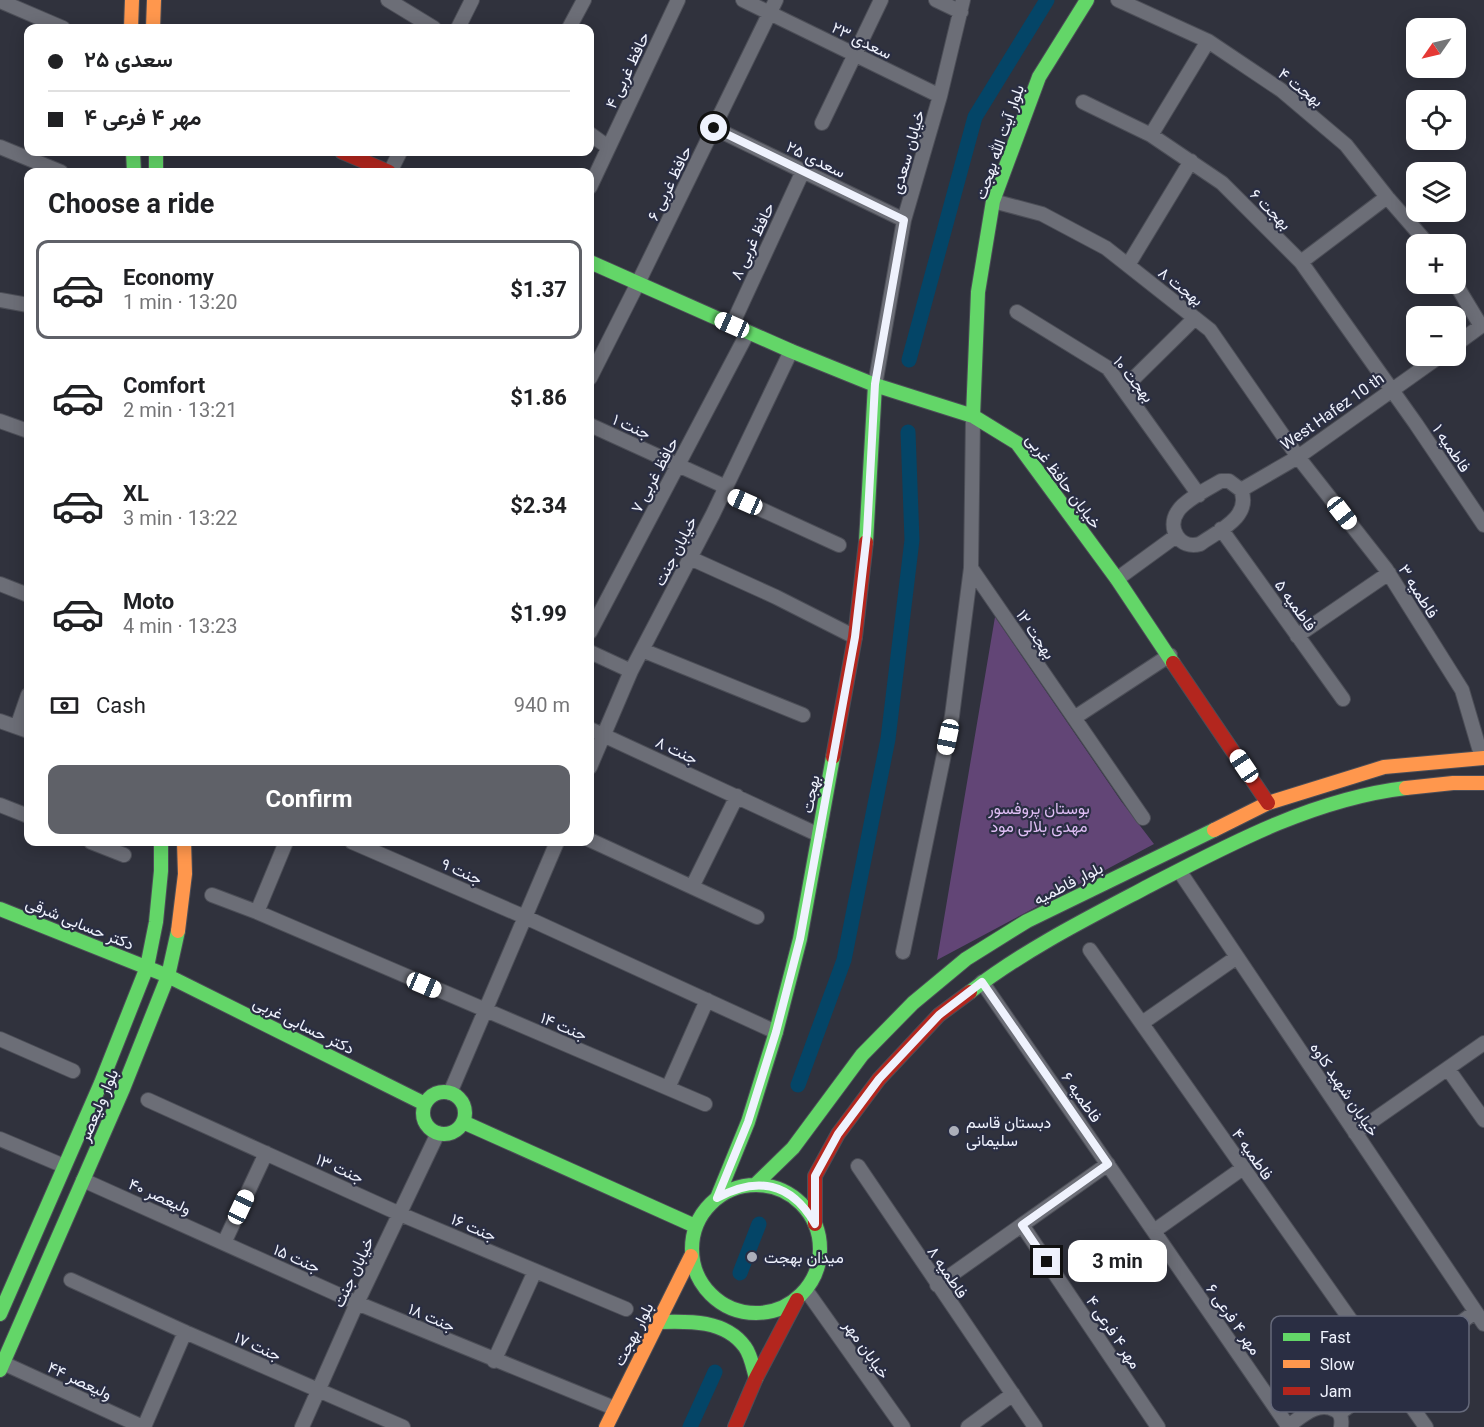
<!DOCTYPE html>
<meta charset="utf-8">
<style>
body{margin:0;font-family:Roboto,Vazirmatn,sans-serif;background:#f2f2f2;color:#202124;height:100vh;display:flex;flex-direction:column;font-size:22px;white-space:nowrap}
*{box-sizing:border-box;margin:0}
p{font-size:20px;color:#757577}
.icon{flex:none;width:33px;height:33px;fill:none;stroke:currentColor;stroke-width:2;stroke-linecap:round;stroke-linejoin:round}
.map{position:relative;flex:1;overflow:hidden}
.drawer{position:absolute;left:24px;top:168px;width:570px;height:678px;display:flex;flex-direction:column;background:#fff;border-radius:12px;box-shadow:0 3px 15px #0003}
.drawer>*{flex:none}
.hud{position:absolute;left:24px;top:24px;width:570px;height:132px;border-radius:12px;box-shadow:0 3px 15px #0003;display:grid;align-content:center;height:132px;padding:0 24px;background:#fff}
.needle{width:39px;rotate:236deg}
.buttons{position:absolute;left:1406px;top:18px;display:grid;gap:12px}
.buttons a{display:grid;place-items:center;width:60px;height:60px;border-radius:12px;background:#fff;box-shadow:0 3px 15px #0003;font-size:30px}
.end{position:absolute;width:27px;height:27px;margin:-14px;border:8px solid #eff2fd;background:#111;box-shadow:0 0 0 3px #111}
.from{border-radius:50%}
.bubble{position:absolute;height:42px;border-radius:12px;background:#fff;box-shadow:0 3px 15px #0003;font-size:20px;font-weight:700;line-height:42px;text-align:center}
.car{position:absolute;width:18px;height:36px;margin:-18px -9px;border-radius:8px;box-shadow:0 0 4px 2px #0007;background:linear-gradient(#fff 24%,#345 0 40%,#fff 0 76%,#345 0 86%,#fff 0)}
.hud b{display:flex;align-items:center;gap:21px;height:57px;font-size:22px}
.hud b+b{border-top:2px solid #e0e0e0}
.hud i{width:15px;height:15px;background:#202124}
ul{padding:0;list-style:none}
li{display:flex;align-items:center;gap:18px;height:99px;margin:0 12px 9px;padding:0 12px;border:3px solid transparent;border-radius:12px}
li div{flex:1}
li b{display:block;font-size:22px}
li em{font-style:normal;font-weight:700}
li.current{border-color:#5f6168}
li>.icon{width:54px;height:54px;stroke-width:1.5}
h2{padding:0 24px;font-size:27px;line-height:72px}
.pay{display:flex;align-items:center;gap:15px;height:66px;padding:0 24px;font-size:22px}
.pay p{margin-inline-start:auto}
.primary-button{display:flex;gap:12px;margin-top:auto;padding:12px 24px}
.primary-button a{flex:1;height:69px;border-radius:12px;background:#5f6168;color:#fff;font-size:24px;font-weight:700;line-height:69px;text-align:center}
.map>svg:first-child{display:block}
.green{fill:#624576}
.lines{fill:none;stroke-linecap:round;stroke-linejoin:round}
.canal{stroke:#044567;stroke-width:15}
.street-casing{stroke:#4c4e57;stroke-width:16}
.fast-casing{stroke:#4c4e57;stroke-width:16}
.slow-casing{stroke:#4c4e57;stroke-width:16}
.jam-casing{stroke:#4c4e57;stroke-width:16}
.street{stroke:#6c6e77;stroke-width:14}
.fast{stroke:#63d668;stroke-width:14}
.slow{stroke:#ff974d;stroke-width:14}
.jam{stroke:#b3261e;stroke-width:14}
.route{stroke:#eff2fd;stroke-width:8}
.poi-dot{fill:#acafba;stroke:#2a2e43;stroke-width:2}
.labels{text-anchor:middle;stroke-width:4.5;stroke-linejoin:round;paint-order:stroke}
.street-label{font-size:16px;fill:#eff2fd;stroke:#2a2e43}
.park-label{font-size:16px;fill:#dfbef5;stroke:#2a2e43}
.poi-label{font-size:16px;fill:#eff2fd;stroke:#2a2e43;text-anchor:start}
.key{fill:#2a2e43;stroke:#65697b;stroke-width:1.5}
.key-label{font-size:16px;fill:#eff2fd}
</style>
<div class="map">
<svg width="1484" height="1427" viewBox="0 0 1484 1427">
<rect width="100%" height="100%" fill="#30323d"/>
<path class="green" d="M995,617l126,184 33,43 -217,116z"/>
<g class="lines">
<path class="canal" d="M909,360l66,-243 72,-117
M798,1085l46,-125 44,-221 24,-199 -4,-108
M740,1273l19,-49
M690,1427l25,-55"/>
<g class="street-casing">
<path id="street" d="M388,0l46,28
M743,0l197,96
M936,0l25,12
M1118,0l90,41 73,49 65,55 41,52 41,47
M0,1l63,27
M458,28l14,-28
M569,28l15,-28
M1083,102l68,33 71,48 79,79 115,162 68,101
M822,123l59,-123
M714,128l190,92
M590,134l18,13
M1151,135l57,-94
M0,147l61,25
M390,172l10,-20
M590,187l88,-187
M993,201l49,13 64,34 104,82 88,127 88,112 76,121 20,68
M1301,262l86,-65
M1128,265l63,-104
M1455,283l26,43 -26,19
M0,300l28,5
M1017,312l91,56 91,127
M732,325l71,-154
M590,378l48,-95 138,-283
M875,385l29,-165 36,-124 23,-96
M1124,388l71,-70
M0,421l28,10
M590,425l136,62
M1221,481h8l12,9c11,27 -23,41 -41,54 -20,6 -34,-16 -22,-33 7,-11 31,-23 43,-30z
M1241,490l57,-33 142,-101
M723,492l116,53
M1221,529l122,170
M690,558l86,39 79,40
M971,568l172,250
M1117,579l59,-43
M0,584l28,11
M590,632l158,-300
M1297,636l92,-63
M642,650l161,65
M590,652l41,19
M1074,718l96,-63
M0,721l28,10
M17,727l11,-32
M590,729l229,106
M590,767l41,-96 82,-157 78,-163
M0,805l28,11
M590,840l167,77
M91,842l33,13
M352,842l173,75 251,115
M1180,872l304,452
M692,887l45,-91
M212,895l45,17 448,192
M257,912l29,-70
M1090,950l336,477
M903,952l49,-236 19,-148 2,-152
M982,982l306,444
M1142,1023l95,-66
M0,1039l73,32
M1448,1069l36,51
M668,1088l39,-88
M450,1093l107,-251
M148,1100l252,114 226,95
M1355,1133l129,-90
M0,1139l64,27
M858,1166l177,261
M83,1180l274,123 257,105
M1022,1225l136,202
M1154,1231l89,-63
M224,1243l42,-90
M71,1280l114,52 218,95
M937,1285l171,-121
M806,1290l97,137
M494,1361l41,-90
M3,1363l140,64
M1340,1413l135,-101
M144,1427l41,-95
M302,1427l55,-124 81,-170
M968,1427l45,-33
M1287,1427c14,-10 31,-27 48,-17 7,3 7,10 6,17"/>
</g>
<g class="fast-casing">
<path id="fast" d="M133,152l1,20
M156,152v20
M590,262l201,89 84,34 98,31 44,27 100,136 56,84
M973,416l5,-124 15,-91 46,-124 48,-77
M866,542l9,-157
M0,909l168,67 257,128
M970,992c53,-41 114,-72 173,-103 83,-43 169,-90 263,-101
M423 1113a21 21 0 1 1 42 0a21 21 0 1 1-42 0Z
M463,1122l232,104
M692 1249a64 64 0 1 1 128 0a64 64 0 1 1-128 0Z
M755,1185l38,-37 69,-93 51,-52 53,-44 61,-38 187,-91
M717,1198l31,-76 28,-90 24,-93 33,-182
M0,1314l101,-231 46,-116 9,-45 5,-51v-29
M657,1322c30,-1 68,-3 88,25 6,8 8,21 11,31
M0,1370l123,-281 45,-113 10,-45"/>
</g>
<g class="slow-casing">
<path id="slow" d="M131,28l1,-28
M153,28l1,-28
M1406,788l47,-5h31
M1214,830l54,-27 116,-36 100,-9
M178,931l7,-57 -1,-32
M606,1427l85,-171"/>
</g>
<g class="jam-casing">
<path id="jam" d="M342,152l47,20
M1173,663l95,140
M833,757l22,-120 11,-95
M815,1224v-48l23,-42 41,-55 60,-64 31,-23
M735,1427l21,-49 41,-78"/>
</g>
<use href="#street" class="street"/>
<use href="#fast" class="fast"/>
<use href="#slow" class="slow"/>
<use href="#jam" class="jam"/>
</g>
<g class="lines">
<path class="route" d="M714,128l190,92 -29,164 -8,149 -12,104 -55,302 -24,93 -28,90 -31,76c40,-22 74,-16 98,26v-48l23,-42 41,-55 60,-64 43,-33 126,182 -86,61 25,37"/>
</g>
<g class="poi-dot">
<circle cx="954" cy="1131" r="6"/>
<circle cx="752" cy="1257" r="6"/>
</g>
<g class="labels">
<g class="street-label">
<text transform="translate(862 40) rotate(26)" y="6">سعدی ۲۳</text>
<text transform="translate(627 70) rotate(-65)" y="6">حافظ غربی ۴</text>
<text transform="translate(1301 87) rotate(38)" y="6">بهجت ۴</text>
<text transform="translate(999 142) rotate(-71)" y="6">بلوار آیت الله بهجت</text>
<text transform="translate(907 152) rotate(-74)" y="6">خیابان سعدی</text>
<text transform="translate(816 159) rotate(26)" y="6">سعدی ۲۵</text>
<text transform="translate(669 183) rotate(-64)" y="6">حافظ غربی ۶</text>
<text transform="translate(1271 209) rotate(45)" y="6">بهجت ۶</text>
<text transform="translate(752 241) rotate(-65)" y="6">حافظ غربی ۸</text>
<text transform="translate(1181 286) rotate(38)" y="6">بهجت ۸</text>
<text transform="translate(1134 379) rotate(51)" y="6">بهجت ۱۰</text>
<text transform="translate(1332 411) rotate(-35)" y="6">West Hafez 10 th</text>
<text transform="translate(632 426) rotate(24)" y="6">جنت ۱</text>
<text transform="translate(1452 448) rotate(56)" y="6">فاطمیه ۱</text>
<text transform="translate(654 475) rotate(-62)" y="6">حافظ غربی ۷</text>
<text transform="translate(1064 481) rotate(53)" y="6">خیابان حافظ غربی</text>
<text transform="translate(675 551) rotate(-63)" y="6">خیابان جنت</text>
<text transform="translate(1419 591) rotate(58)" y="6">فاطمیه ۳</text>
<text transform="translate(1296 605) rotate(54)" y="6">فاطمیه ۵</text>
<text transform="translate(1036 634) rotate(56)" y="6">بهجت ۱۲</text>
<text transform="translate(677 750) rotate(25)" y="6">جنت ۸</text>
<text transform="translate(810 794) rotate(-79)" y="6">بهجت</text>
<text transform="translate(462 871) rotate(24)" y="6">جنت ۹</text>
<text transform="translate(1068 883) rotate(-27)" y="6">بلوار فاطمیه</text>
<text transform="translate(80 923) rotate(22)" y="6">دکتر حسابی شرقی</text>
<text transform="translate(304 1025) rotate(26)" y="6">دکتر حسابی غربی</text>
<text transform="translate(564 1026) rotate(23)" y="6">جنت ۱۴</text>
<text transform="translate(1345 1089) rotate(56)" y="6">خیابان شهید کاوه</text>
<text transform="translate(1082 1097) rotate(55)" y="6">فاطمیه ۶</text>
<text transform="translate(98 1105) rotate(-67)" y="6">بلوار ولیعصر</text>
<text transform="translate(1253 1154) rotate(55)" y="6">فاطمیه ۴</text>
<text transform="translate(340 1168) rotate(24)" y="6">جنت ۱۳</text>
<text transform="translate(160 1196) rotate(24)" y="6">ولیعصر ۴۰</text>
<text transform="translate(474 1227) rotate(23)" y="6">جنت ۱۶</text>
<text transform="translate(297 1258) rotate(24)" y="6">جنت ۱۵</text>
<text transform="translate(353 1272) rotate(-65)" y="6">خیابان جنت</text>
<text transform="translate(948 1272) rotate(56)" y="6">فاطمیه ۸</text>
<text transform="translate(432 1317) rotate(23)" y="6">جنت ۱۸</text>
<text transform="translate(1234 1319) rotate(55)" y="6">مهر ۴ فرعی ۶</text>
<text transform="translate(1114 1332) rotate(56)" y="6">مهر ۴ فرعی ۴</text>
<text transform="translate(633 1334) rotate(-63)" y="6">بلوار بهجت</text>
<text transform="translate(258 1346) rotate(24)" y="6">جنت ۱۷</text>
<text transform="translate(867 1349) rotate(55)" y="6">خیابان مهر</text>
<text transform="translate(80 1380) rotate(25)" y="6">ولیعصر ۴۴</text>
</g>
<g class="park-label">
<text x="1039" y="814">بوستان پروفسور<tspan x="1039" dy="18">مهدی بلالی مود</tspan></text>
</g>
<g class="poi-label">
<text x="966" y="1128">دبستان قاسم<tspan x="966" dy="18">سلیمانی</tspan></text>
<text x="764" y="1263">میدان بهجت</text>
</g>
</g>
<rect x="1271" y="1316" width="198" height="96" rx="9" class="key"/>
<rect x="1283" y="1333" width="27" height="8" fill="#63d668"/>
<rect x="1283" y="1360" width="27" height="8" fill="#ff974d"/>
<rect x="1283" y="1387" width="27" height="8" fill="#b3261e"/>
<g class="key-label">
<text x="1320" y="1343">Fast</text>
<text x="1320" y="1370">Slow</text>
<text x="1320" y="1397">Jam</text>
</g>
</svg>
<div class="buttons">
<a><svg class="needle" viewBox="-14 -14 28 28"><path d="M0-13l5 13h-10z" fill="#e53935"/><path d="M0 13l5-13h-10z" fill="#757577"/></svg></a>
<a><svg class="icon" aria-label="locate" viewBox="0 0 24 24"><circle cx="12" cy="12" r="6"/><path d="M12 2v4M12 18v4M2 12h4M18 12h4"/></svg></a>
<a><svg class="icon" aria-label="layers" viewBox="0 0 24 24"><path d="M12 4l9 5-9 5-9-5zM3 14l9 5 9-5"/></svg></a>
<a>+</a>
<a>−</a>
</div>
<i class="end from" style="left:714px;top:128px"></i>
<i class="end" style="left:1047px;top:1262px"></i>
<div class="bubble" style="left:1068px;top:1240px;width:99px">3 min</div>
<i class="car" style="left:732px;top:325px;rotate:294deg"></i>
<i class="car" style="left:745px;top:502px;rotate:294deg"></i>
<i class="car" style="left:1342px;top:513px;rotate:142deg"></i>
<i class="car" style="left:948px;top:737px;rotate:192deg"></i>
<i class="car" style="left:1244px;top:766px;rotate:326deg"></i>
<i class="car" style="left:424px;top:985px;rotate:113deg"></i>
<i class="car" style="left:241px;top:1207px;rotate:25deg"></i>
<div class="hud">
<b><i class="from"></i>سعدی ۲۵</b>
<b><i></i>مهر ۴ فرعی ۴</b>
</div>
<section class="drawer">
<h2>Choose a ride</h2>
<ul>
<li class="current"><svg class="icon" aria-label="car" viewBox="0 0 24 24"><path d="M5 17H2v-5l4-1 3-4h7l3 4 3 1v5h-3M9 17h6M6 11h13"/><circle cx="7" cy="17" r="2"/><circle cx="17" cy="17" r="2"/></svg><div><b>Economy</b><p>1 min · 13:20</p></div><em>$1.37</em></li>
<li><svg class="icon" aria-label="car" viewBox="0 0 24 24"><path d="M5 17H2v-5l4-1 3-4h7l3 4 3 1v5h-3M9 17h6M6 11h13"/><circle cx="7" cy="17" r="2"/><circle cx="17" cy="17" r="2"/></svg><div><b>Comfort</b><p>2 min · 13:21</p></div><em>$1.86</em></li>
<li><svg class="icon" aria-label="car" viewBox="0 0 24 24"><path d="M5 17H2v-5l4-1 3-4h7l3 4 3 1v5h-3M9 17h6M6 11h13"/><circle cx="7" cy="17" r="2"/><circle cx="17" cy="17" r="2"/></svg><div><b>XL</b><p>3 min · 13:22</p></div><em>$2.34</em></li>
<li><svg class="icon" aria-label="car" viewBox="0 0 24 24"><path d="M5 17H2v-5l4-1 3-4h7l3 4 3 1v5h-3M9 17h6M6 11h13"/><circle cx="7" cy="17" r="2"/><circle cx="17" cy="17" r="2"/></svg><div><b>Moto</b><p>4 min · 13:23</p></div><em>$1.99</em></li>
</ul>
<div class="pay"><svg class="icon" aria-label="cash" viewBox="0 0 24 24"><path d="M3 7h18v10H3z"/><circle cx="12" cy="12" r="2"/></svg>Cash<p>940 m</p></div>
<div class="primary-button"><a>Confirm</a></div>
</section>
</div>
